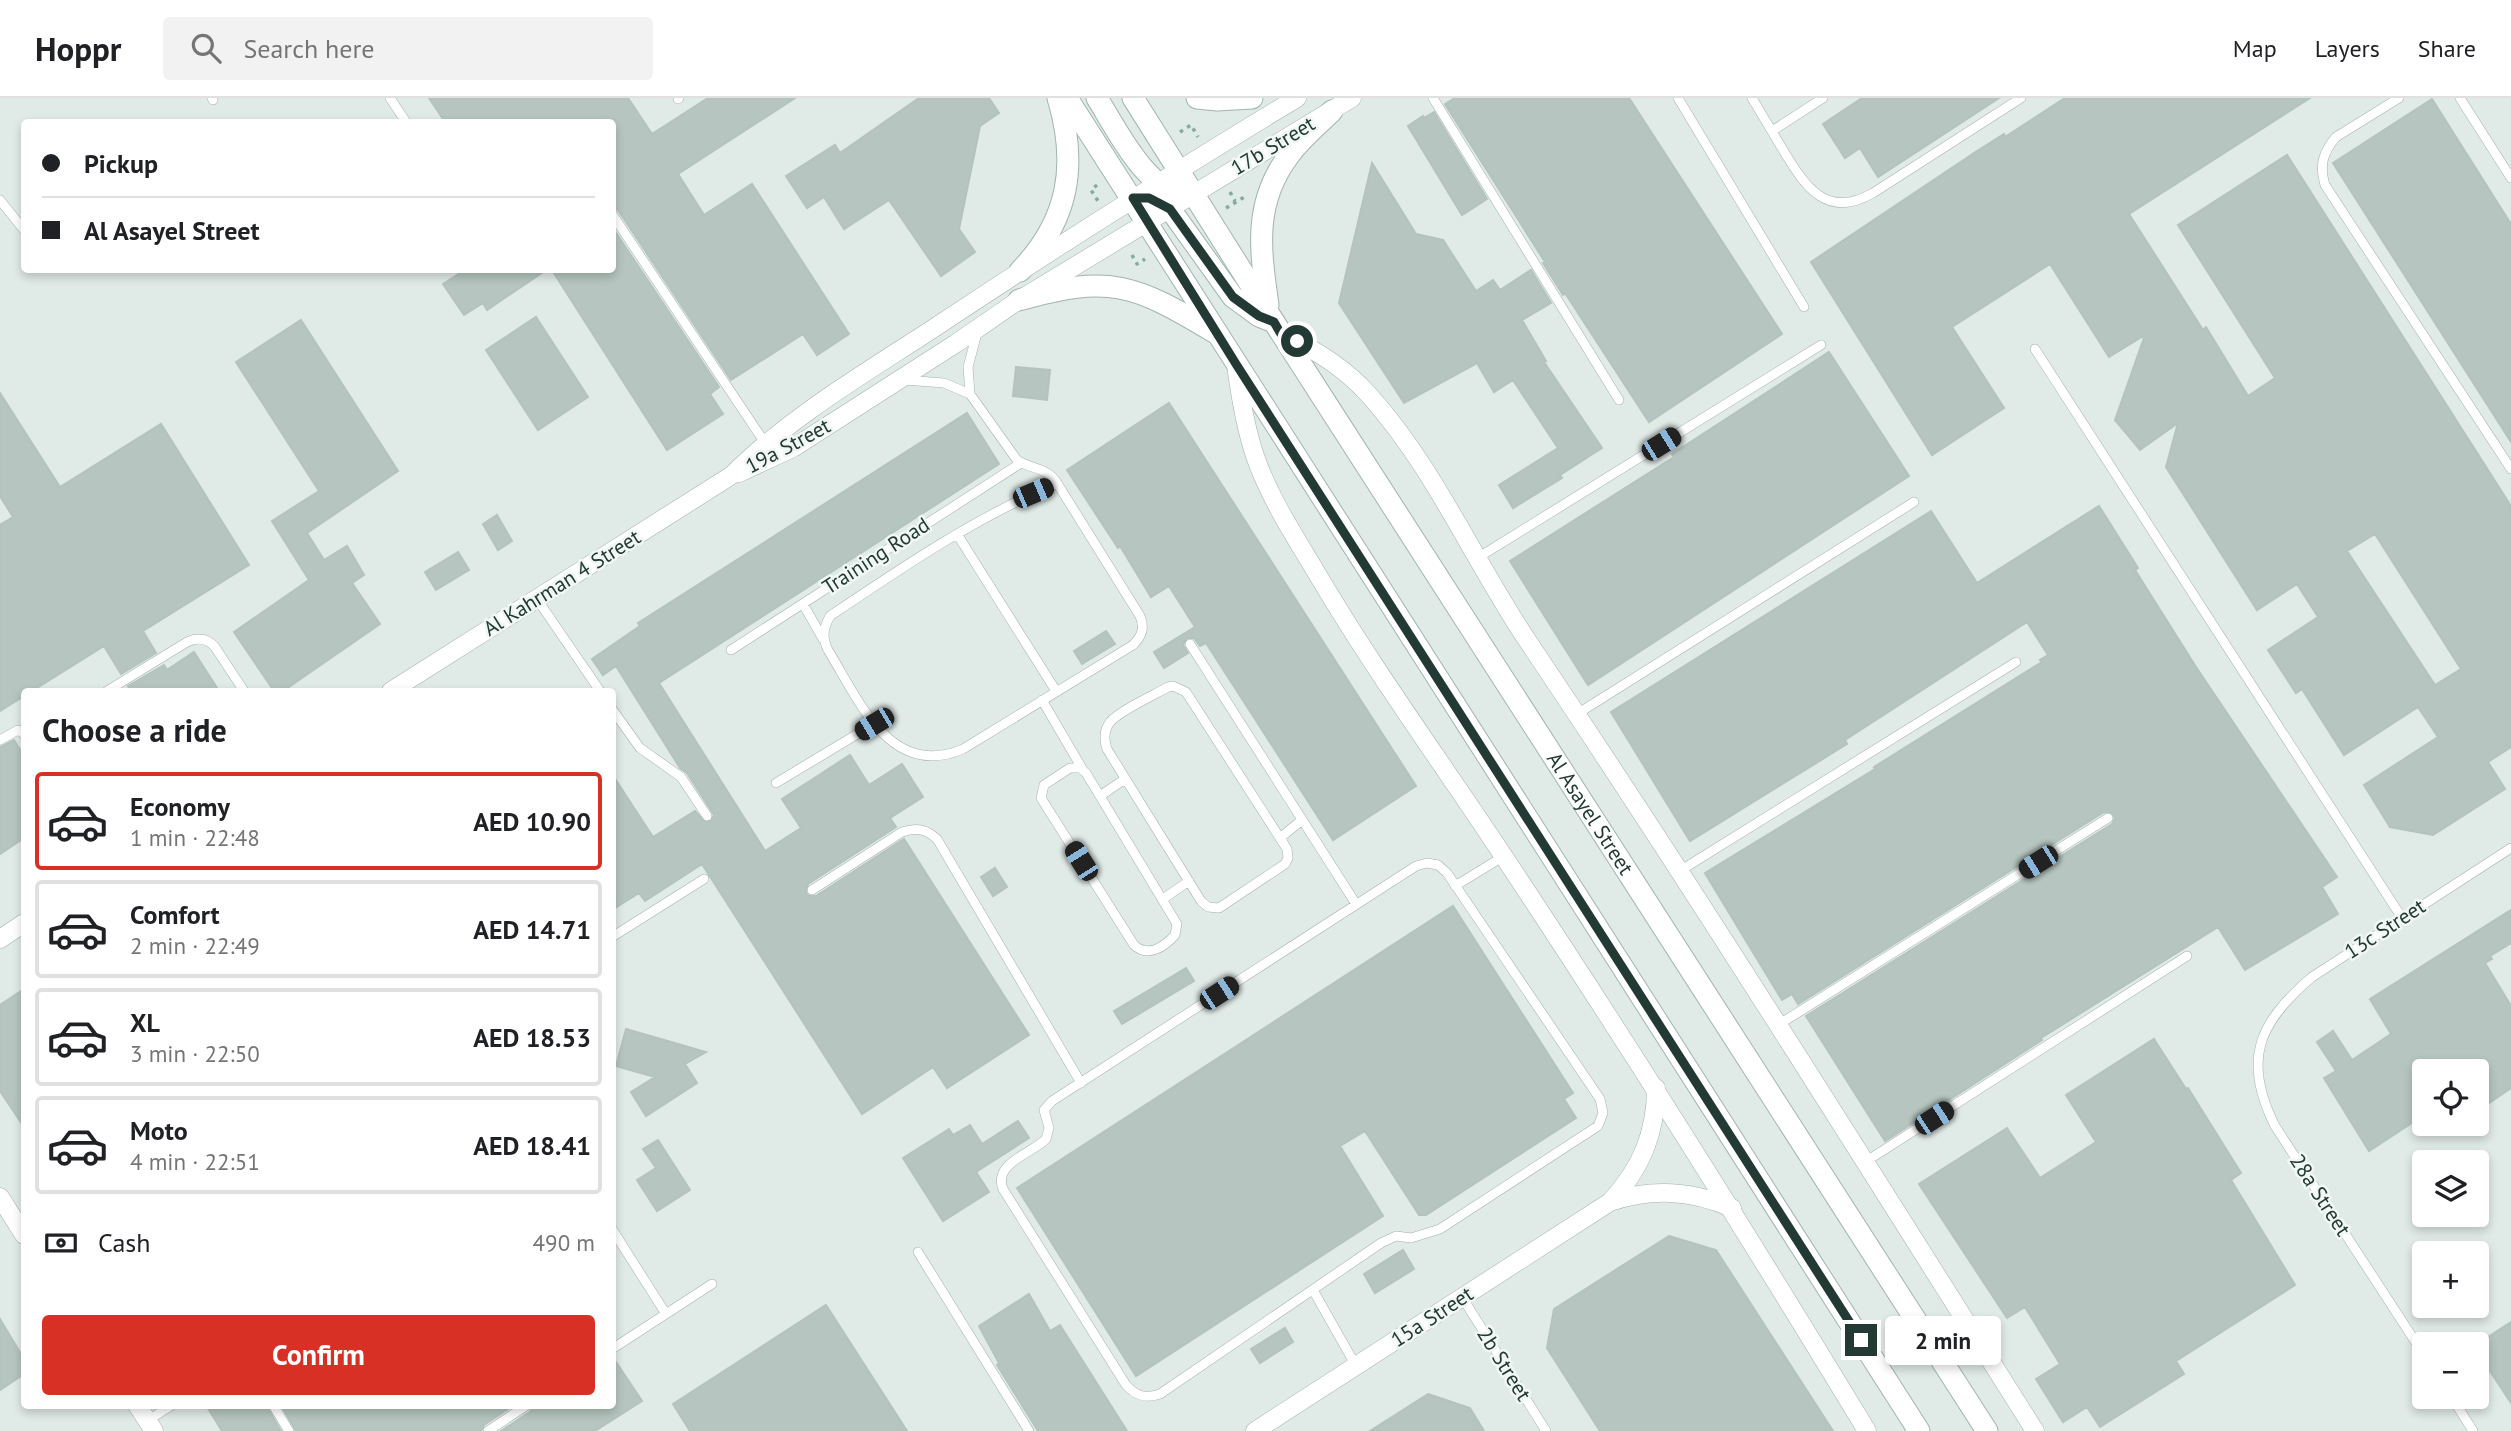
<!DOCTYPE html>
<meta charset="utf-8">
<style>
body{margin:0;font-family:"PT Sans",sans-serif;background:#f2f2f2;color:#202124;height:100vh;display:flex;flex-direction:column;font-size:26px;white-space:nowrap}
*{box-sizing:border-box;margin:0}
p{font-size:23px;color:#757577}
.icon{flex:none;width:38px;height:38px;fill:none;stroke:currentColor;stroke-width:2;stroke-linecap:round;stroke-linejoin:round}
.map{position:relative;flex:1;overflow:hidden}
.side{position:absolute;left:21px;top:590px;width:595px;height:721px;display:flex;flex-direction:column;background:#fff;border-radius:7px;box-shadow:0 4px 10px #0003}
.side>*{flex:none}
.banner{position:absolute;left:21px;top:21px;width:595px;height:154px;border-radius:7px;box-shadow:0 4px 10px #0003;display:grid;align-content:center;height:154px;padding:0 21px;background:#fff}
.buttons{position:absolute;left:2412px;top:961px;display:grid;gap:14px}
.buttons a{display:grid;place-items:center;width:77px;height:77px;border-radius:7px;background:#fff;box-shadow:0 4px 10px #0003;font-size:35px}
.end{position:absolute;width:32px;height:32px;margin:-16px;border:9px solid #223a33;background:#fff;box-shadow:0 0 0 4px #fff}
.from{border-radius:50%}
.bubble{position:absolute;height:49px;border-radius:7px;background:#fff;box-shadow:0 4px 10px #0003;font-size:23px;font-weight:700;line-height:49px;text-align:center}
.car{position:absolute;width:21px;height:42px;margin:-21px -10px;border-radius:9px;box-shadow:0 0 5px 2px #0007;background:linear-gradient(#222 24%,#8ab4d8 0 40%,#222 0 76%,#8ab4d8 0 86%,#222 0)}
.banner b{display:flex;align-items:center;gap:24px;height:66px;font-size:26px}
.banner b+b{border-top:2px solid #e0e0e0}
.banner i{width:18px;height:18px;background:#202124}
ul{padding:0;list-style:none}
li{display:flex;align-items:center;gap:21px;height:98px;margin:0 14px 10px;padding:0 7px;border:4px solid #e0e0e0;border-radius:7px}
li div{flex:1}
li b{display:block;font-size:26px}
li em{font-style:normal;font-weight:700}
li.selected{border-color:#d93025}
li>.icon{width:63px;height:63px;stroke-width:1.5}
h2{padding:0 21px;font-size:32px;line-height:84px}
.pay{display:flex;align-items:center;gap:18px;height:77px;padding:0 21px;font-size:26px}
.pay p{margin-inline-start:auto}
.primary-button{display:flex;gap:14px;margin-top:auto;padding:14px 21px}
.primary-button a{flex:1;height:80px;border-radius:7px;background:#d93025;color:#fff;font-size:28px;font-weight:700;line-height:80px;text-align:center}
header{display:flex;align-items:center;gap:42px;box-sizing:border-box;height:98px;padding:0 35px;background:#fff;border-bottom:2px solid #e0e0e0}
header strong{font-size:33px}
nav{display:flex;gap:38px;margin-inline-start:auto;font-size:24px}
.search{width:490px;height:63px;background:#f2f2f2;display:flex;align-items:center;gap:18px;box-sizing:border-box;padding:0 24px;border-radius:7px;color:#757577;font-size:26px}
.map>svg:first-child{display:block}
.building{fill:#b6c5bf;stroke:#b3c3bd;stroke-width:2;fill-rule:evenodd}
.lines{fill:none;stroke-linecap:round;stroke-linejoin:round}
.lane-casing{stroke:#a3b2ad;stroke-width:10}
.street-casing{stroke:#a3b2ad;stroke-width:19}
.secondary-casing{stroke:#a0b5ae;stroke-width:23}
.path{stroke:#83ac9f;stroke-width:3.5;stroke-dasharray:3.5 5;stroke-linecap:butt}
.lane{stroke:#fff;stroke-width:9}
.street{stroke:#fff;stroke-width:18}
.secondary{stroke:#fff;stroke-width:21}
.route{stroke:#223a33;stroke-width:9}
.labels{text-anchor:middle;stroke-width:5;stroke-linejoin:round;paint-order:stroke}
.street-label{font-size:21px;fill:#223a33;stroke:#f1f7f4}
</style>
<header>
<strong>Hoppr</strong>
<div class="search"><svg class="icon" aria-label="search" viewBox="0 0 24 24"><circle cx="10" cy="10" r="6"/><path d="M15 15l6 6"/></svg>Search here</div>
<nav><a>Map</a><a>Layers</a><a>Share</a></nav>
</header>
<div class="map">
<svg width="2511" height="1333" viewBox="0 0 2511 1333">
<rect width="100%" height="100%" fill="#e0eae6"/>
<path class="building" d="M429,0h199l24,36 56,-36h87l-117,76 26,41 48,-31 97,150 -32,21 -14,-21 -72,46 -113,-170 -6,-3v-85h-167z
M919,0h70l10,15 -19,13 -21,103 16,23 -34,24 -52,-76 -45,29 -20,-32 -17,11 -21,-32 49,-31 5,8z
M1455,0h174l153,236 -133,88 -84,-129 -2,2 -20,-32 2,-1 -100,-158z
M1862,0h137l-121,79 -18,-29 -15,10 -22,-34z
M2065,0h245l-181,116 74,116 3,-3 42,69 27,-18 -97,-153 109,-70 224,351v241l-23,15 17,27 -72,46 -43,-8 -26,-42 74,-48 -20,-30 -74,48 -42,-66 -6,4 -28,-43 50,-33 -21,-33 -40,26 -91,-143 12,-44 -38,27 -25,-30 30,-85 -36,22 -59,-93 -98,63 52,81 -72,47 -121,-193 166,-111 27,-17 1,3zM2375,436l86,135 -26,16 -88,-134z
M2432,1l79,125v218l-178,-279z
M1434,14l53,87 -25,16 -54,-89 15,-10 1,2z
M1372,65l44,71 27,6 33,51 17,-11 7,10 31,-20 20,33 -29,17 24,41 -2,1 58,86 -42,27 2,3 -49,30 -14,-23 59,-37 -45,-68 -19,12 -17,-29 -73,40 -65,-100z
M612,129l107,160 -9,7 13,20 -56,36 -115,-180h60z
M465,172h81l-59,40 -4,-7 -19,12 -21,-31z
M536,219l52,80 -50,33 -52,-80z
M301,222l97,151 -91,62 17,27 23,-14 17,29 -12,8 28,41 -97,67h-9l-40,-59 75,-52 -37,-59 47,-30 -83,-129z
M1829,254l80,124 -321,209 -78,-124 164,-104 -2,-3z
M1016,269l34,3 -3,30 -34,-4z
M0,295l60,94 101,-63 88,141 -106,66 13,22 -35,21 -17,-28 -72,45h-8v5l-24,15v-186l13,-8 -13,-21z
M1169,305l247,383 -83,54 -127,-197 -6,3 -6,-8h-7l-4,7 5,8 -24,15 -10,-16 41,-25 -26,-41 -18,11 -31,-51 -2,2 -51,-78z
M967,315l32,51 -340,219 106,168 36,-23 -19,-29 68,-44 19,30 33,-21 21,33 -33,21 6,9 -88,57 -2,9 3,3h7l88,-57 125,196 -82,53 -14,-21 -71,47 -160,-250 -57,37 -6,-8 -27,17v-136l41,63 42,-26 10,11 6,-1 3,-6 -27,-42 -7,-5 -64,-102 -13,9 -11,-16 48,-33 -2,-3z
M2099,408l39,62 -3,2 61,97 141,210 -15,10 16,27 -93,56 -27,-43 -177,111 1,2 -157,101 -79,-125 306,-192 3,-6 -2,-4 -9,-2 -306,192 -6,-10 -10,6 -77,-127 170,-104 -1,-2 168,-105 -2,-2 8,-5 -21,-33 -182,118 2,4 -157,97 -79,-129 320,-201 46,72z
M497,417l15,26 -14,9 -15,-26z
M458,454l11,18 -33,20 -11,-18z
M1106,533l9,13 -33,20 -8,-13z
M194,554l25,39h-88l-3,-5 36,-21 3,5z
M14,642l10,16v82l-24,16v-107z
M995,770l12,19 -14,9 -12,-19z
M1453,808l120,187 -9,6 12,19 -150,97h-7l-54,-84 -25,15 43,70 -247,160 -119,-188z
M2511,812v33l-21,13 2,3 -7,4 26,43v82l-35,24v-41h-52v44l-55,36 -45,-73 12,-7 -19,-29 16,-11 19,29 39,-26 -21,-35z
M1186,870l8,13 -72,43 -8,-13z
M24,891v138l-24,-36v-86z
M626,931l80,23 -21,12 12,19 -51,33 -15,-24 24,-15 -39,-11z
M2154,941l32,50 2,-1 53,85 -10,7 64,105 -119,76 8,13 -84,53 -13,-20 -24,15 -27,-43 24,-15 -35,-57 -18,11 -88,-134 88,-56 33,50 56,-36 -30,-47z
M1018,1023l11,17 -53,34 13,20 -46,29 -40,-63 46,-29 4,6 17,-10 12,19z
M658,1042l32,50 -33,21 -20,-31 19,-12 -13,-19z
M1669,1138l47,14 117,181h-233l-53,-83 7,-39z
M1403,1152l11,19 -39,24 -11,-19z
M1029,1196l21,37 10,-6 67,106h-89l-41,-66 2,-2 -20,-37z
M826,1207l81,126h-217l-17,-27z
M0,1221l24,40v15l-24,16z
M2511,1224v81l-35,-53v-5z
M1285,1230l8,14 -33,21 -9,-14z
M612,1258l30,45 -47,30h-94l30,-20 3,-6h78z
M1428,1296l42,14 14,23h-114z
M206,1307h60l15,26h-59z
M281,1307h233l-30,20 -3,6h-185z"/>
<g class="lines">
<g class="lane-casing">
<path id="lane" d="M212,0l1,2
M390,0l16,24
M1433,0l186,302
M1678,0l126,209
M1752,0c10,17 21,35 31,52 22,36 43,70 90,43l148,-95
M2399,0l-63,39c-13,15 -17,29 -11,48l186,284
M2460,0l51,80
M678,1l1,-1
M1772,33l51,-33
M0,102l24,30
M612,116l153,229
M977,235l-9,34 2,27 47,66c15,10 30,7 40,23l83,133c5,12 2,20 -7,29l-170,104c-73,31 -104,-49 -135,-99 -6,-13 -5,-21 2,-34 74,-50 145,-98 227,-133
M2035,251l367,569
M904,282l40,3 26,11
M957,436l99,157
M1479,459l342,-212
M537,501l63,92
M803,506l20,35
M1190,546l166,260
M731,552l290,-187
M1173,588l13,6 101,157 1,9 -3,6 -66,44 -11,-1 -7,-6 -94,-152c-3,-9 -3,-19 3,-27 9,-11 44,-27 58,-35z
M107,593l80,-49c11,-5 20,-4 28,5l29,44
M1042,602l41,70
M612,611l28,39 41,29 26,39
M1577,616l337,-212
M0,642l18,-10 6,4
M1070,670h10l6,5 91,151 -2,11c-11,12 -27,23 -41,10l-93,-147 3,-13z
M776,685l98,-59
M1100,698l25,-17
M1281,739l21,-17
M1427,765l11,2 9,8 153,226 3,14 -5,13 -158,103 -29,9 -15,-2 -15,7 -221,151c-14,5 -24,2 -34,-9l-123,-196c-10,-26 28,-35 43,-50l3,-11 -5,-18 8,-9 364,-235z
M1678,774l338,-210
M1455,788l49,-30
M812,792l90,-58c14,-5 24,-3 35,7l144,244
M1163,801l26,-18
M612,839l92,-58
M1778,927l330,-207
M1865,1064l322,-206
M612,1131l54,85
M918,1154l111,179
M1313,1192l43,76
M1462,1199l84,134
M612,1251l100,-65
M2424,1257l-149,-229c-33,-66 -17,-103 37,-149l199,-129
M2451,1298l22,35
M273,1307l16,26
M147,1323l25,-16
M488,1333l39,-26"/>
</g>
<g class="street-casing">
<path id="street" d="M1281,236c34,15 63,33 88,61 65,72 106,168 160,248 174,259 339,524 506,788
M1236,266c4,32 9,62 19,92 14,41 39,79 61,116 62,105 134,202 200,303 121,183 237,368 351,556
M739,375l54,-25 162,-104 64,-44 333,-202
M391,593l341,-216c59,-59 132,-101 202,-147 119,-79 240,-156 363,-230
M0,841l24,-16
M0,1099l24,38
M1610,1104c42,-14 81,-12 122,6
M137,1307l17,26
M1255,1333l355,-229c31,-33 46,-69 46,-114"/>
</g>
<g class="secondary-casing">
<g id="secondary">
<path d="M1067,0l852,1333"/>
<path d="M1097,0c19,30 51,97 91,97"/>
<path id="s1" d="M1133,0l141,224 713,1109"/>
<path d="M1197,0l20,2 35,-2"/>
<path d="M1133,100h16l21,11 63,88 26,19 15,6"/>
<path d="M1020,173c49,-51 58,-106 38,-173"/>
<path d="M1019,202c91,-26 115,-16 195,32"/>
<path d="M1268,207c-8,-56 -15,-103 22,-151 12,-16 28,-29 42,-43"/>
</g>
</g>
<path class="path" d="M1180,34l11,-7 7,12
M1097,87l-6,5 7,11
M1230,94l5,9
M1226,110l20,-12
M1132,157l5,9 8,-5"/>
<use href="#lane" class="lane"/>
<use href="#street" class="street"/>
<use href="#secondary" class="secondary"/>
</g>
<g class="lines">
<path class="route" d="M1297,243l-16,-7 -7,-12 -15,-6 -26,-19 -63,-88 -21,-11h-16l103,166 625,976"/>
</g>
<g class="labels">
<g class="street-label">
<text transform="translate(1273 48) rotate(-31)" y="7">17b Street</text>
<text transform="translate(788 348) rotate(-28)" y="7">19a Street</text>
<text transform="translate(876 458) rotate(-33)" y="7">Training Road</text>
<text transform="translate(562 485) rotate(-32)" y="7">Al Kahrman 4 Street</text>
<text dy="7" stroke="none"><textPath href="#s1" startOffset="849">Al Asayel Street</textPath></text>
<text transform="translate(2385 831) rotate(-33)" y="7">13c Street</text>
<text transform="translate(2320 1097) rotate(57)" y="7">28a Street</text>
<text transform="translate(1432 1219) rotate(-33)" y="7">15a Street</text>
<text transform="translate(1504 1266) rotate(58)" y="7">2b Street</text>
</g>
</g>
</svg>
<div class="buttons">
<a><svg class="icon" aria-label="locate" viewBox="0 0 24 24"><circle cx="12" cy="12" r="6"/><path d="M12 2v4M12 18v4M2 12h4M18 12h4"/></svg></a>
<a><svg class="icon" aria-label="layers" viewBox="0 0 24 24"><path d="M12 4l9 5-9 5-9-5zM3 14l9 5 9-5"/></svg></a>
<a>+</a>
<a>−</a>
</div>
<i class="end from" style="left:1297px;top:243px"></i>
<i class="end" style="left:1861px;top:1242px"></i>
<div class="bubble" style="left:1885px;top:1218px;width:116px">2 min</div>
<i class="car" style="left:1661px;top:346px;rotate:58deg"></i>
<i class="car" style="left:1033px;top:395px;rotate:67deg"></i>
<i class="car" style="left:874px;top:626px;rotate:239deg"></i>
<i class="car" style="left:1081px;top:763px;rotate:328deg"></i>
<i class="car" style="left:2038px;top:764px;rotate:238deg"></i>
<i class="car" style="left:1219px;top:895px;rotate:57deg"></i>
<i class="car" style="left:1934px;top:1020px;rotate:57deg"></i>
<div class="banner">
<b><i class="from"></i>Pickup</b>
<b><i></i>Al Asayel Street</b>
</div>
<section class="side">
<h2>Choose a ride</h2>
<ul>
<li class="selected"><svg class="icon" aria-label="car" viewBox="0 0 24 24"><path d="M5 17H2v-5l4-1 3-4h7l3 4 3 1v5h-3M9 17h6M6 11h13"/><circle cx="7" cy="17" r="2"/><circle cx="17" cy="17" r="2"/></svg><div><b>Economy</b><p>1 min · 22:48</p></div><em>AED 10.90</em></li>
<li><svg class="icon" aria-label="car" viewBox="0 0 24 24"><path d="M5 17H2v-5l4-1 3-4h7l3 4 3 1v5h-3M9 17h6M6 11h13"/><circle cx="7" cy="17" r="2"/><circle cx="17" cy="17" r="2"/></svg><div><b>Comfort</b><p>2 min · 22:49</p></div><em>AED 14.71</em></li>
<li><svg class="icon" aria-label="car" viewBox="0 0 24 24"><path d="M5 17H2v-5l4-1 3-4h7l3 4 3 1v5h-3M9 17h6M6 11h13"/><circle cx="7" cy="17" r="2"/><circle cx="17" cy="17" r="2"/></svg><div><b>XL</b><p>3 min · 22:50</p></div><em>AED 18.53</em></li>
<li><svg class="icon" aria-label="car" viewBox="0 0 24 24"><path d="M5 17H2v-5l4-1 3-4h7l3 4 3 1v5h-3M9 17h6M6 11h13"/><circle cx="7" cy="17" r="2"/><circle cx="17" cy="17" r="2"/></svg><div><b>Moto</b><p>4 min · 22:51</p></div><em>AED 18.41</em></li>
</ul>
<div class="pay"><svg class="icon" aria-label="cash" viewBox="0 0 24 24"><path d="M3 7h18v10H3z"/><circle cx="12" cy="12" r="2"/></svg>Cash<p>490 m</p></div>
<div class="primary-button"><a>Confirm</a></div>
</section>
</div>
